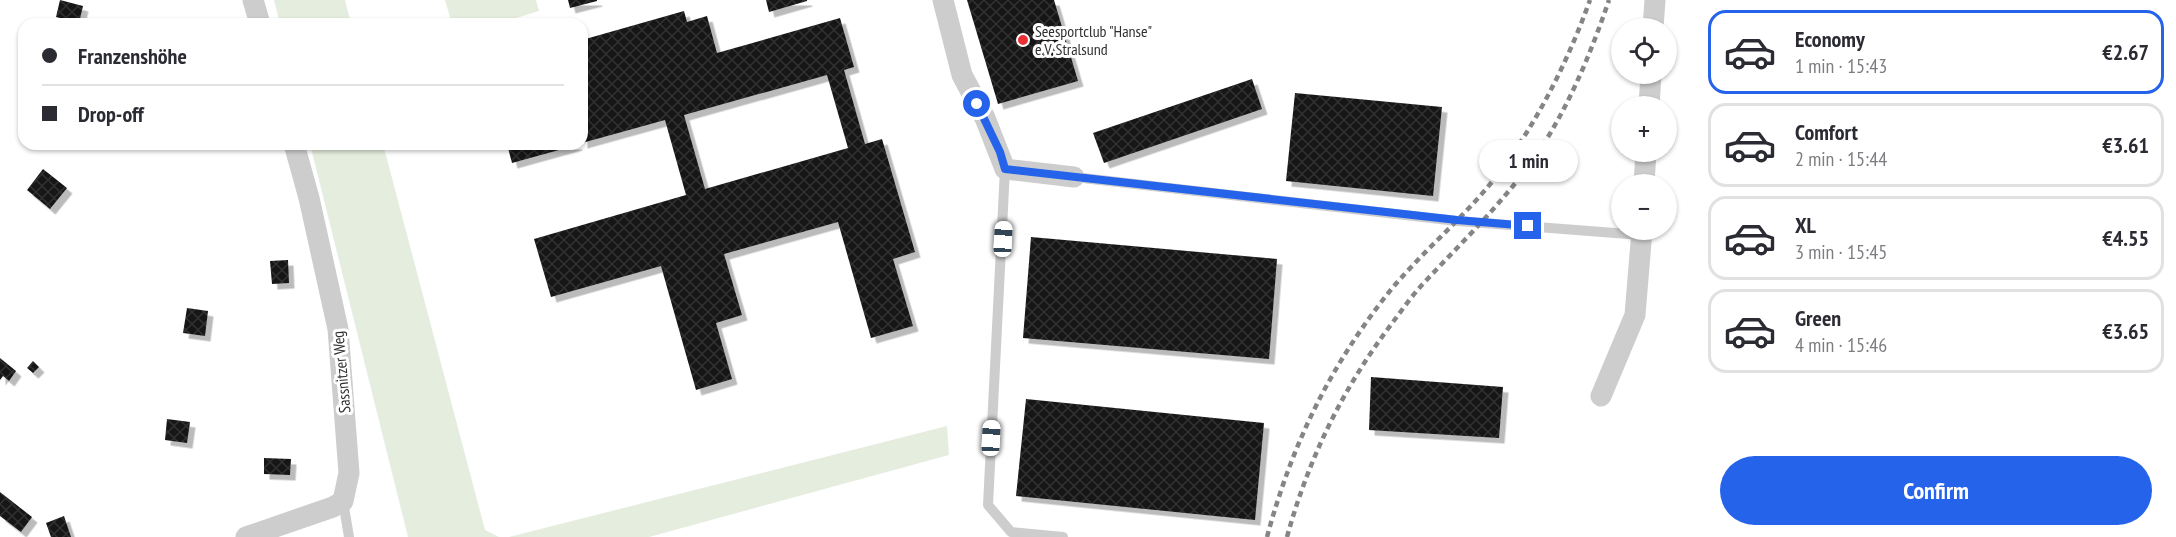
<!DOCTYPE html>
<meta charset="utf-8">
<style>
body{margin:0;font-family:"PT Sans Narrow",sans-serif;background:#f7f7f7;color:#2b2b33;height:100vh;display:flex;flex-direction:column;font-size:22px;white-space:nowrap}
*{box-sizing:border-box;margin:0}
p{font-size:20px;color:#7c7c81}
.icon{flex:none;width:33px;height:33px;fill:none;stroke:currentColor;stroke-width:2;stroke-linecap:round;stroke-linejoin:round}
.map{position:relative;flex:1;overflow:hidden}
.details{display:flex;flex-direction:column;background:#fff;width:480px}
.details>*{flex:none}
.guide{position:absolute;left:18px;top:18px;width:570px;height:132px;border-radius:18px;box-shadow:0 2px 4px #0004;display:grid;align-content:center;height:132px;padding:0 24px;background:#fff}
.tools{position:absolute;left:1611px;top:18px;display:grid;gap:12px}
.tools a{display:grid;place-items:center;width:66px;height:66px;border-radius:50%;background:#fff;box-shadow:0 2px 4px #0004;font-size:30px}
.end{position:absolute;width:27px;height:27px;margin:-14px;border:8px solid #2563eb;background:#fff;box-shadow:0 0 0 3px #fff}
.from{border-radius:50%}
.bubble{position:absolute;height:42px;border-radius:21px;background:#fff;box-shadow:0 2px 4px #0004;font-size:20px;font-weight:800;line-height:42px;text-align:center}
.car{position:absolute;width:18px;height:36px;margin:-18px -9px;border-radius:8px;box-shadow:0 0 4px 2px #0007;background:linear-gradient(#fff 24%,#345 0 40%,#fff 0 76%,#345 0 86%,#fff 0)}
.guide b{display:flex;align-items:center;gap:21px;height:57px;font-size:22px}
.guide b+b{border-top:2px solid #e1e1e2}
.guide i{width:15px;height:15px;background:#2b2b33}
ul{padding:10px 0 0;list-style:none}
li{display:flex;align-items:center;gap:18px;height:84px;margin:0 12px 9px;padding:0 12px;border:3px solid #e1e1e2;border-radius:18px}
li div{flex:1}
li b{display:block;font-size:22px}
li em{font-style:normal;font-weight:800}
li.current{border-color:#2563eb}
li>.icon{width:54px;height:54px;stroke-width:1.5}
.primary-button{display:flex;gap:12px;margin-top:auto;padding:12px 24px}
.primary-button a{flex:1;height:69px;border-radius:36px;background:#2563eb;color:#fff;font-size:24px;font-weight:800;line-height:69px;text-align:center}
main{display:flex;flex:1;min-height:0}
.map>svg:first-child{display:block}
.green{fill:#e5edde}
.building{fill:url(#building-cross-hatch);fill-rule:evenodd;filter:url(#shadow)}
.lines{fill:none;stroke-linecap:round;stroke-linejoin:round}
.lane{stroke:#cdcdcd;stroke-width:10}
.street{stroke:#cdcdcd;stroke-width:21}
.rail{stroke:#858585;stroke-width:4.5;stroke-dasharray:6 4.5;stroke-linecap:butt}
.route{stroke:#2563eb;stroke-width:8}
.poi-dot{fill:#ea2f35;stroke:#fff;stroke-width:2}
.labels{text-anchor:middle;stroke-width:6;stroke-linejoin:round;paint-order:stroke}
.poi-label{font-size:16px;fill:#303030;stroke:#fff;text-anchor:start}
.street-label{font-size:16px;fill:#303030;stroke:#fff}
</style>
<main>
<div class="map">
<svg width="1696" height="537" viewBox="0 0 1696 537">
<defs>
<pattern id="building-cross-hatch" width="8" height="8" patternUnits="userSpaceOnUse" patternTransform="scale(1.5)"><rect width="8" height="8" fill="#171717"/><path d="M0 0l8 8M0 8l8-8" fill="none" stroke="#303030"/></pattern>
<filter id="shadow"><feDropShadow dx="5.5" dy="5.5" stdDeviation="0" flood-color="#0004"/></filter>
</defs>
<rect width="100%" height="100%" fill="#fff"/>
<path class="green" d="M274,0h71l6,24h-71z
M445,0h91l3,11 -42,13h-45z
M310,144h73l102,386 14,7h-91z
M947,426l2,29 -300,82h-140z"/>
<path class="building" d="M60,0l23,6 -4,17 -23,-6z
M568,0h29v1l-27,7z
M766,0h41v1l-38,11z
M967,0h87l24,81 -80,23z
M684,11l3,11 20,-6 10,37 123,-35 14,49 -10,3 21,74 17,-5 33,113 -22,7 20,67 -42,12 -33,-116 -114,32 18,61 -26,8 16,56 -36,11 -35,-124 -110,31 -17,-58 152,-44 -21,-75 -83,23v-103zM827,75l21,73 -143,41 -21,-74z
M1252,79l10,30 -158,54 -11,-30z
M1295,93l147,14 -9,89 -147,-15z
M507,144h70v1l-65,18z
M43,169l24,19 -17,21 -23,-19z
M1031,237l246,22 -8,100 -246,-21z
M288,260l1,23 -17,1 -2,-23z
M187,308l21,3 -3,25 -22,-3z
M0,358l16,13 -7,10 -6,-5 -3,4z
M33,361l6,6 -6,6 -6,-5z
M1371,377l132,10 -4,51 -130,-8z
M1026,399l238,24 -9,97 -239,-24z
M167,419l23,3 -3,21 -22,-3z
M264,458l27,1 -1,16 -26,-1z
M0,492l32,25 -11,15 -21,-16z
M64,516l7,21h-20l-5,-14z"/>
<g class="lines">
<path class="lane" d="M1005,169l-17,336 23,27 52,5
M1074,177l383,44 184,14
M343,501l6,36"/>
<path class="street" d="M253,0l7,24
M943,0l19,75 23,43 20,51 69,8
M1653,28l2,-28
M1649,106l2,-32
M1644,184l2,-32
M1601,396l34,-81 7,-85
M246,537l87,-30 10,-6 6,-28 -11,-144 -29,-131 -15,-54"/>
<path class="rail" d="M1267,537c24,-89 59,-163 115,-236 35,-46 82,-82 117,-128 39,-52 69,-112 91,-173
M1287,537c22,-80 56,-149 106,-215 9,-12 18,-25 28,-36 37,-40 77,-78 109,-122 35,-48 60,-108 79,-164"/>
</g>
<g class="lines">
<path class="route" d="M977,104l23,48 5,17 452,51 71,6"/>
</g>
<circle class="poi-dot" cx="1023" cy="40" r="6"/>
<g class="labels">
<g class="poi-label">
<text x="1035" y="37">Seesportclub "Hanse"<tspan x="1035" dy="18">e.V. Stralsund</tspan></text>
</g>
<g class="street-label">
<text transform="translate(341 372) rotate(-95)" y="6">Sassnitzer Weg</text>
</g>
</g>
</svg>
<div class="tools">
<a><svg class="icon" aria-label="locate" viewBox="0 0 24 24"><circle cx="12" cy="12" r="6"/><path d="M12 2v4M12 18v4M2 12h4M18 12h4"/></svg></a>
<a>+</a>
<a>−</a>
</div>
<i class="end from" style="left:977px;top:104px"></i>
<i class="end" style="left:1528px;top:226px"></i>
<div class="bubble" style="left:1479px;top:140px;width:99px">1 min</div>
<i class="car" style="left:1003px;top:239px;rotate:3deg"></i>
<i class="car" style="left:991px;top:438px;rotate:3deg"></i>
<div class="guide">
<b><i class="from"></i>Franzenshöhe</b>
<b><i></i>Drop-off</b>
</div>
</div>
<section class="details">
<ul>
<li class="current"><svg class="icon" aria-label="car" viewBox="0 0 24 24"><path d="M5 17H2v-5l4-1 3-4h7l3 4 3 1v5h-3M9 17h6M6 11h13"/><circle cx="7" cy="17" r="2"/><circle cx="17" cy="17" r="2"/></svg><div><b>Economy</b><p>1 min · 15:43</p></div><em>€2.67</em></li>
<li><svg class="icon" aria-label="car" viewBox="0 0 24 24"><path d="M5 17H2v-5l4-1 3-4h7l3 4 3 1v5h-3M9 17h6M6 11h13"/><circle cx="7" cy="17" r="2"/><circle cx="17" cy="17" r="2"/></svg><div><b>Comfort</b><p>2 min · 15:44</p></div><em>€3.61</em></li>
<li><svg class="icon" aria-label="car" viewBox="0 0 24 24"><path d="M5 17H2v-5l4-1 3-4h7l3 4 3 1v5h-3M9 17h6M6 11h13"/><circle cx="7" cy="17" r="2"/><circle cx="17" cy="17" r="2"/></svg><div><b>XL</b><p>3 min · 15:45</p></div><em>€4.55</em></li>
<li><svg class="icon" aria-label="car" viewBox="0 0 24 24"><path d="M5 17H2v-5l4-1 3-4h7l3 4 3 1v5h-3M9 17h6M6 11h13"/><circle cx="7" cy="17" r="2"/><circle cx="17" cy="17" r="2"/></svg><div><b>Green</b><p>4 min · 15:46</p></div><em>€3.65</em></li>
</ul>
<div class="primary-button"><a>Confirm</a></div>
</section>
</main>
